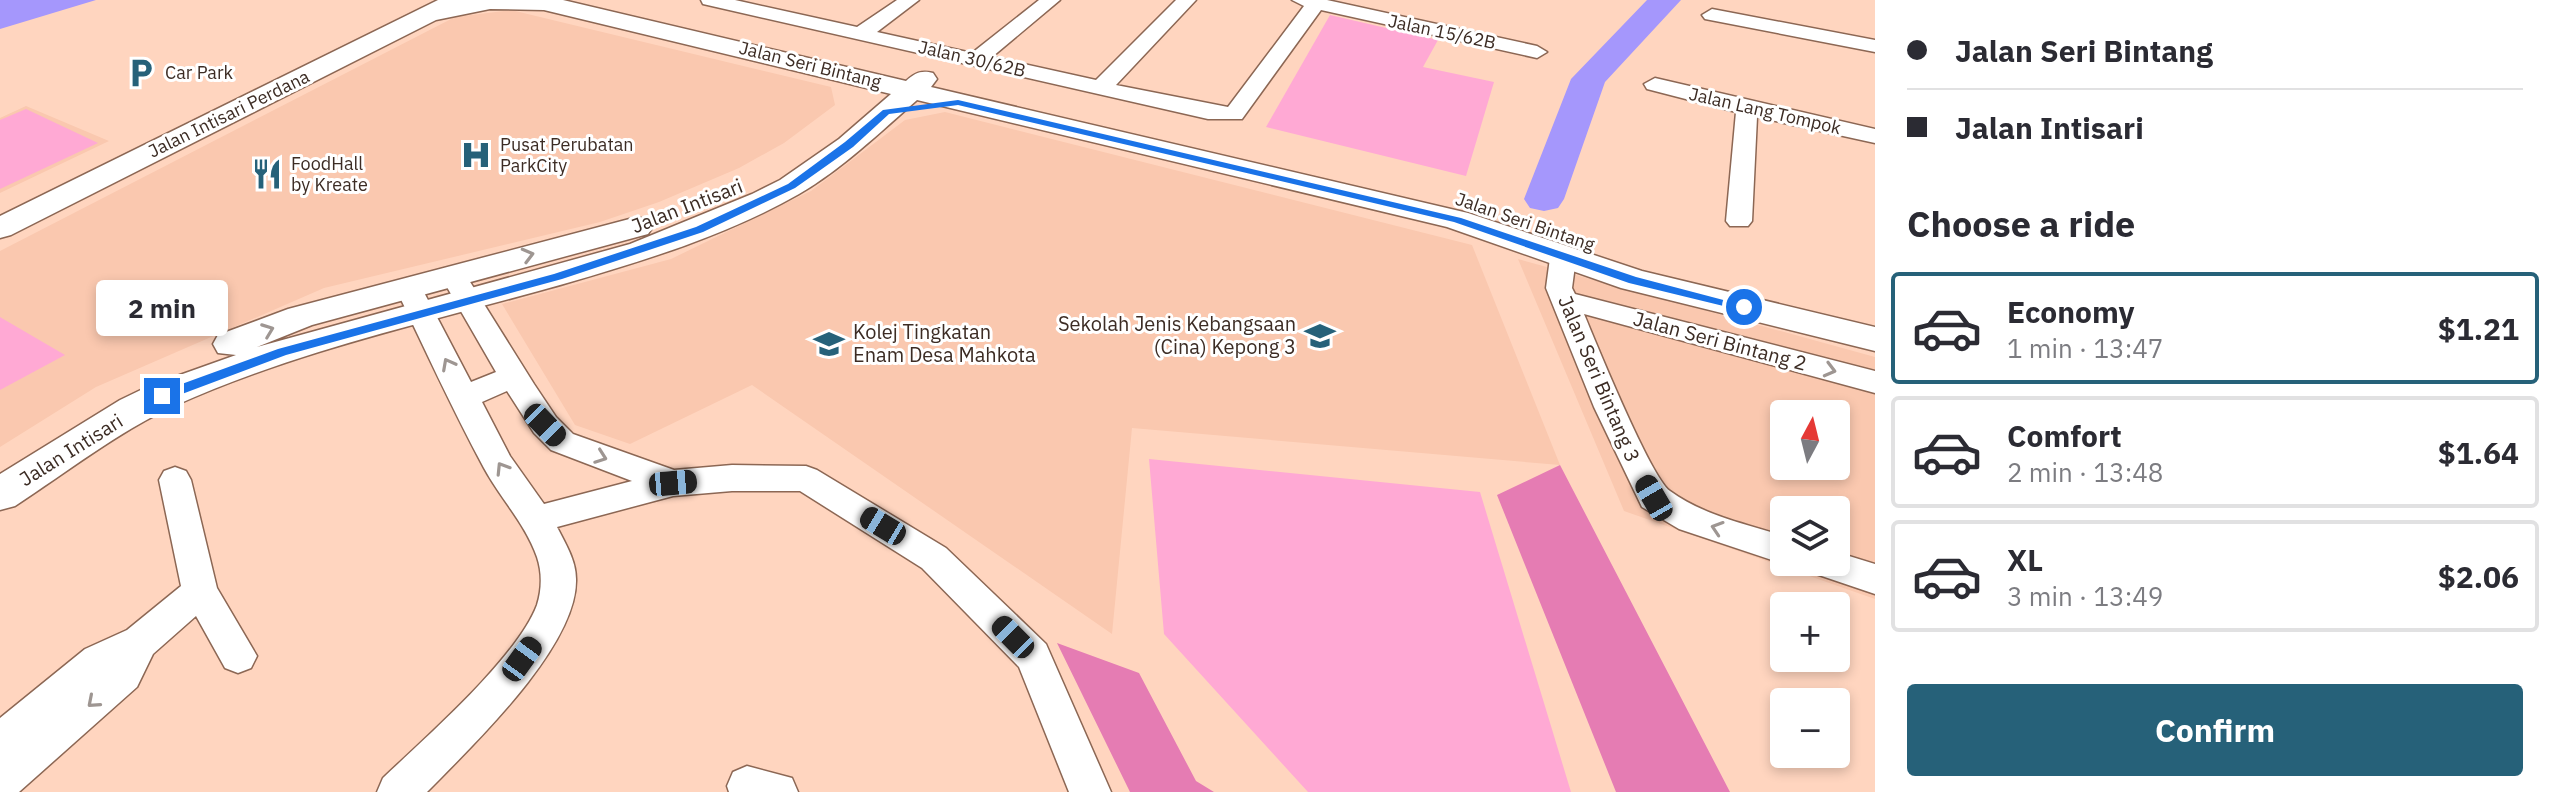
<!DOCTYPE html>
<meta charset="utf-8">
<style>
body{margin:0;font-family:"IBM Plex Sans",sans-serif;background:#f7f7f7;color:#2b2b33;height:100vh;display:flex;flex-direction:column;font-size:30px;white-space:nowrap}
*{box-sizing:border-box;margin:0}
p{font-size:26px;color:#7c7c81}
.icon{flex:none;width:44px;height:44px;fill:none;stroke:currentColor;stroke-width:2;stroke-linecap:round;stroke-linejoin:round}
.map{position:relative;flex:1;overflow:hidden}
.details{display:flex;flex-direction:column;background:#fff;width:680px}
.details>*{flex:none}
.top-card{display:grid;align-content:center;height:176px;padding:0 32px;background:#fff}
.needle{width:52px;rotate:7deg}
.controls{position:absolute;left:1770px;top:400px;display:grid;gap:16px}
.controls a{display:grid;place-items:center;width:80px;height:80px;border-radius:8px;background:#fff;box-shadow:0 4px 12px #0003;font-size:40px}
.end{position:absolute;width:36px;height:36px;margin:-18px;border:10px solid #1a73e8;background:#fff;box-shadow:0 0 0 4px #fff}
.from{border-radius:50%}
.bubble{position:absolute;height:56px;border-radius:8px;background:#fff;box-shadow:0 4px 12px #0003;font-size:26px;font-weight:700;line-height:56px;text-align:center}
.car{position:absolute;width:24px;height:48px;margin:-24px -12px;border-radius:10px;box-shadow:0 0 6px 2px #0007;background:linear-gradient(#222 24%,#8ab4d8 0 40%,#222 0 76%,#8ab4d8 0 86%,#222 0)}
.top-card b{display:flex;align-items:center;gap:28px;height:76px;font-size:30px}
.top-card b+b{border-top:2px solid #e1e1e2}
.top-card i{width:20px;height:20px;background:#2b2b33}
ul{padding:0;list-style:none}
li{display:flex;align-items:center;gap:24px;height:112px;margin:0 16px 12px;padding:0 16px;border:4px solid #e1e1e2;border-radius:8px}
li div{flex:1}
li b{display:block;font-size:30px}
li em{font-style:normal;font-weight:700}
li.on{border-color:#266179}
li>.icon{width:72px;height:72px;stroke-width:1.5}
h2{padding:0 32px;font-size:36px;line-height:96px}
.primary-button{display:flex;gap:16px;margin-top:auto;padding:16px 32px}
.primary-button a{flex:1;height:92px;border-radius:8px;background:#266179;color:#fff;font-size:32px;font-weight:700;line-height:92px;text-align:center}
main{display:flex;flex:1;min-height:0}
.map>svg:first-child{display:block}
.built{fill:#fac8af;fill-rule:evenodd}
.green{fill:#ffa9d4}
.forest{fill:#e57cb3}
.water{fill:#a597fc}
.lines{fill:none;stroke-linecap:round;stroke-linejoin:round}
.river{fill:#a597fc;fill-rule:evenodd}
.minor-casing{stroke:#8c6754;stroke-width:3}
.tertiary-casing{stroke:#8c6754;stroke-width:3}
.minor{fill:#fff;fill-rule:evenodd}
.tertiary{fill:#fff;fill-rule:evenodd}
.oneway{stroke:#9e9692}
.route{fill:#1a73e8}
.labels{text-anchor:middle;stroke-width:6;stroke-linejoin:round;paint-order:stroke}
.far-street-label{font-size:18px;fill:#3c2c24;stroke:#fff}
.far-poi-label{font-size:18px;fill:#3c2c24;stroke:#fff;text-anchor:start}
.street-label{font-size:20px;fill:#3c2c24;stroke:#fff}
.poi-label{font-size:20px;fill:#3c2c24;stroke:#fff;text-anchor:end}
</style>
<main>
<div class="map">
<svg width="1875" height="792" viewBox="0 0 1875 792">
<rect width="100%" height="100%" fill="#ffd5bf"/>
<path class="built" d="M511,10l320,77 4,18 -51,38 -45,25 -80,34 -59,20 -276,66 -228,99 -96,60v-196l455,-234z
M26,106l83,35 -109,52v-75z
M945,112l527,133 88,220 -428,-37 -20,206 -360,-249 -122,59 -55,-19 -73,-121 169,-45 140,-68 94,-71z
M1518,259l357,98v242l-251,-88zM1784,414h52v52h-52zM1784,510h52v52h-52z"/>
<path class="green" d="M1330,15l108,25 -15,27 71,15 -28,94 -200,-49z
M26,109l72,34 -98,46v-69z
M0,317l5,3 60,35 -65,35z
M1149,459l331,33 91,300h-263l-144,-158z"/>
<path class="forest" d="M1560,465l170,327h-114l-119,-297z
M1057,643l82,30 57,108 18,11h-84z"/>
<path class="water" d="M0,0h96l-96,29z"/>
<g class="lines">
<path class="river" d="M1647,0h34l-76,82 -41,117 -6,9 -14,3 -14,-3 -6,-9 47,-120z"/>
<g class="minor-casing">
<path id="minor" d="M701,0h34l122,27 40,-27h22l-42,32 95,21 67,-53h21l-68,57 104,23 80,-80h20l-80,85 112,22 76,-101 -12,-6h35l210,46 10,6 -10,6 -216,-48 -79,109h-34l-505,-115z
M1712,9l163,31v12l-170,-33 -3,-4z
M1655,78l220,51v14l-118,-26 -5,104 -4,5h-18l-4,-5 10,-109 -89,-23 -3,-5z
M1563,250l9,2 4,6 -4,30 3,6 300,77v22l-291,-79c12,29 67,164 86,177 33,24 75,33 114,45v26h6l-6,2 -105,-35 -37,-22 -48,-100 -48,-119 4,-30 4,-6z
M453,267l9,2 72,115 22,33 17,17 101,36 58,-5 74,1 11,4 129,78 100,96 65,148h-42l-50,-125 -97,-99 -122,-77h-68l-59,5 -116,31c8,16 19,33 19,52 2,67 -104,167 -149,213h-50l6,-14c43,-41 134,-120 154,-173 5,-16 5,-33 0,-48 -12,-34 -37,-59 -53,-89 -32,-59 -60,-121 -89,-181l3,-6 10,-3 10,3 53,101 25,-10 -56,-97 4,-6zM507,391l27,42 17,17 81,31 -88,23 -34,-48 -28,-54z
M175,467l11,4 5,9 26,108 40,68 -6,12 -13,5 -13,-5 -29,-52 -43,38 -16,33 -118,105h-19v-74l85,-69 42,-19 54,-44 -22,-106 5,-9z
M1836,552l39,12v30l-65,-22 -5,-10h31z
M747,766l45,12 6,14h-69l-2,-6 6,-14z"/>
</g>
<g class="tertiary-casing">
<path id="tertiary" d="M438,0h125l343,81c9,-8 15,-11 27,-8l4,6 -6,8 537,126 174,58 233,56v24l-254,-63 -174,-61 -530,-127c-38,33 -75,69 -118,94 -72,41 -153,66 -232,89 -129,37 -270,67 -393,123 -56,26 -107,66 -159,100l-15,4v-36l120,-74 29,-14 87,-31 -18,-2 -5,-9 5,-9 70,-26 349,-92 11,3 5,7 -5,7 -336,91 -55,22 373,-103 122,-50 28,-14 59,-41 52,-45 -347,-84 -54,-1 -54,11 -425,215 -11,3v-22z"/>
</g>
<use href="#minor" class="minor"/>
<use href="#tertiary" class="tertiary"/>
</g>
<defs><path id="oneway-chevron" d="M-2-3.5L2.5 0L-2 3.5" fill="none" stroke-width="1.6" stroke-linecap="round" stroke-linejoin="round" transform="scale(2)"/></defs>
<g class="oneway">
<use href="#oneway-chevron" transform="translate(528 255) rotate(-15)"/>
<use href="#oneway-chevron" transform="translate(268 330) rotate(-21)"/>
<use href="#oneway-chevron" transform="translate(448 364) rotate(-118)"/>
<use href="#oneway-chevron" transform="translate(1830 370) rotate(15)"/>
<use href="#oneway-chevron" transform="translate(601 457) rotate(20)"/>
<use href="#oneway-chevron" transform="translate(502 468) rotate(-122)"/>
<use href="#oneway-chevron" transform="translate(1717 528) rotate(-162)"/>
<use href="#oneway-chevron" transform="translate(93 702) rotate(139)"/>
</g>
<path class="route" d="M958,100l503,118 175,59 114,30 -6,4 -115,-28 -175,-61 -496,-117 -69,9 -36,33 -58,41 -92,44 -141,47 -276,76 -120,45 -4,1 -7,-5 2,-3 121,-44 276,-75 142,-47 92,-43 57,-42 38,-32z"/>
<defs>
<g id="parking-bare" transform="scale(2.4)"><path d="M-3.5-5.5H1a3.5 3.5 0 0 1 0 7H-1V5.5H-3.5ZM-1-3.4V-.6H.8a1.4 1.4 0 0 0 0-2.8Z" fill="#266179" stroke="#fff" stroke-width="2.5" paint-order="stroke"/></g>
<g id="hospital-bare" transform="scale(2.4)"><path d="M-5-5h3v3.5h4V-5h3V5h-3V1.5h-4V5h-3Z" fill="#266179" stroke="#fff" stroke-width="2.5" paint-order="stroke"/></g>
<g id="restaurant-bare" transform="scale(2.4)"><path d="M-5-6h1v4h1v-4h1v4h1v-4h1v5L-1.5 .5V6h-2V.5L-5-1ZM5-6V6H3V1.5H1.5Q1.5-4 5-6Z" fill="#266179" stroke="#fff" stroke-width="2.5" paint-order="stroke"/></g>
<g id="school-bare" transform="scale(2.4)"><path d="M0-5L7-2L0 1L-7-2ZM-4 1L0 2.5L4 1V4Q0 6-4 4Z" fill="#266179" stroke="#fff" stroke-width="2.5" paint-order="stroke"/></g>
</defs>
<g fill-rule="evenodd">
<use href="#parking-bare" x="141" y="73"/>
<use href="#hospital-bare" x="476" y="155"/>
<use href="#restaurant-bare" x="267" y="174"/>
<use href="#school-bare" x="1320" y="336"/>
<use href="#school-bare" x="829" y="344"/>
</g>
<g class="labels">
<g class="far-street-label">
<text transform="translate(1442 32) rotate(12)" y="6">Jalan 15/62B</text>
<text transform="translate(972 59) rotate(13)" y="6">Jalan 30/62B</text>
<text transform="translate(810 65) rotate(14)" y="6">Jalan Seri Bintang</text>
<text transform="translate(1765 111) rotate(13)" y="6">Jalan Lang Tompok</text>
<text transform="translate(229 114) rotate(-26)" y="6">Jalan Intisari Perdana</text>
<text transform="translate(1525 222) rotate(19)" y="6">Jalan Seri Bintang</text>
</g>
<g class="far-poi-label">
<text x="165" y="79">Car Park</text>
<text x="500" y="151">Pusat Perubatan<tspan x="500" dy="21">ParkCity</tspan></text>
<text x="291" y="170">FoodHall<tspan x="291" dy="21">by Kreate</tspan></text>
</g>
<g class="street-label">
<text transform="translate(687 206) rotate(-21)" y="7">Jalan Intisari</text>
<text transform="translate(1720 341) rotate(15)" y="7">Jalan Seri Bintang 2</text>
<text transform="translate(1599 379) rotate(67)" y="7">Jalan Seri Bintang 3</text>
<text transform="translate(71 450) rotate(-32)" y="7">Jalan Intisari</text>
</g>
<g class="poi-label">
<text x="1296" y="331">Sekolah Jenis Kebangsaan<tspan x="1296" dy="23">(Cina) Kepong 3</tspan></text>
<text x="853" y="339" text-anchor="start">Kolej Tingkatan<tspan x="853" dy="23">Enam Desa Mahkota</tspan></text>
</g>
</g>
</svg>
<div class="controls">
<a><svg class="needle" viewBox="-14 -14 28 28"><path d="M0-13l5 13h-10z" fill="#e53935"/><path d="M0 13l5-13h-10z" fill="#7c7c81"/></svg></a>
<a><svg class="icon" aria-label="layers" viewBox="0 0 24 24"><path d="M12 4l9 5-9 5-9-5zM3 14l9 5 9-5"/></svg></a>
<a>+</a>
<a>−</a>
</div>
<i class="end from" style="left:1744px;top:307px"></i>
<i class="end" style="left:162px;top:396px"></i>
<div class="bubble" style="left:96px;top:280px;width:132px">2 min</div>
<i class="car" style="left:545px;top:425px;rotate:136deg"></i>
<i class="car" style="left:673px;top:483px;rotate:85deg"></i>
<i class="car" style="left:1654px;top:498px;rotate:330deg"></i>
<i class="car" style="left:883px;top:526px;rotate:301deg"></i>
<i class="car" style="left:1013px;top:637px;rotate:315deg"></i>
<i class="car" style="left:522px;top:659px;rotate:36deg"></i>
</div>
<section class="details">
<div class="top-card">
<b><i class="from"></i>Jalan Seri Bintang</b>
<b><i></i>Jalan Intisari</b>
</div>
<h2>Choose a ride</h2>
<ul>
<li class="on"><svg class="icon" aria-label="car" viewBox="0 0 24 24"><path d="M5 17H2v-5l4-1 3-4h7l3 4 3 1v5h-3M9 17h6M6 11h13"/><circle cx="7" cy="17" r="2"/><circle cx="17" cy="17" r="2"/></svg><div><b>Economy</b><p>1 min · 13:47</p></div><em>$1.21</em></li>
<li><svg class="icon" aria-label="car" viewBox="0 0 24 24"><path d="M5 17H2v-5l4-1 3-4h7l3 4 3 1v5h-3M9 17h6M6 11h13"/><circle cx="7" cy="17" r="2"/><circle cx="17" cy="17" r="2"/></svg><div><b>Comfort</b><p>2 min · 13:48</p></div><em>$1.64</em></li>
<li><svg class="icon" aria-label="car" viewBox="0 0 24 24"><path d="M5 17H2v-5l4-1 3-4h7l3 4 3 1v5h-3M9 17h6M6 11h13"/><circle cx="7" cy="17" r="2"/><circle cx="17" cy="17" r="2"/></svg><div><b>XL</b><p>3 min · 13:49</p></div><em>$2.06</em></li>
</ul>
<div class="primary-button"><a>Confirm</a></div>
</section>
</main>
